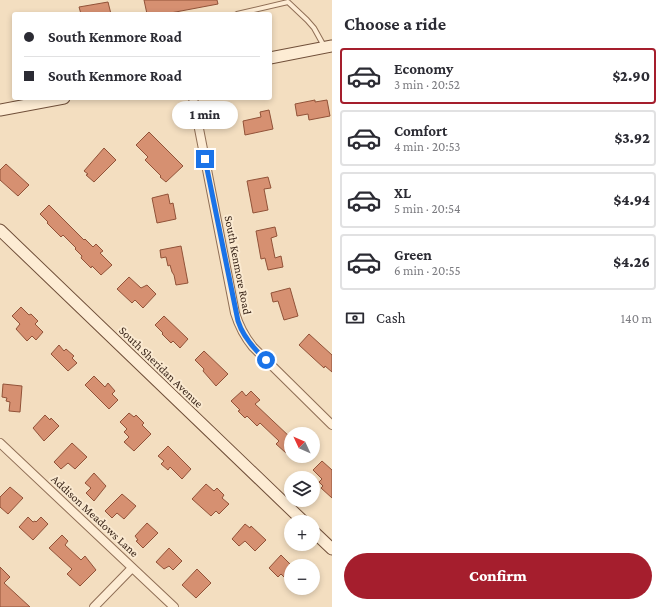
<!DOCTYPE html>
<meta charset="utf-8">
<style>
body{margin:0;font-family:"Crimson Pro",serif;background:#f7f7f7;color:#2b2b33;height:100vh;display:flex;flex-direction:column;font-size:15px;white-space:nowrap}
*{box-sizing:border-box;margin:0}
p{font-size:13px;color:#7c7c81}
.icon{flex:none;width:22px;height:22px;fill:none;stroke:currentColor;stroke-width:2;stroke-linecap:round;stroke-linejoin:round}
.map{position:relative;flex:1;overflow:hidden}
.details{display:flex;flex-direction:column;background:#fff;width:332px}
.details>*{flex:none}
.banner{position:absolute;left:12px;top:12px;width:260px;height:88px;border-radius:4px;box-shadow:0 2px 6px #0003;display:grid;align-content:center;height:88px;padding:0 12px;background:#fff}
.needle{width:26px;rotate:314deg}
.controls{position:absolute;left:284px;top:427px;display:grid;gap:8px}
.controls a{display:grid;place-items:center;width:36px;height:36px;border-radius:50%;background:#fff;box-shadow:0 2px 6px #0003;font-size:20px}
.end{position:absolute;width:18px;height:18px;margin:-9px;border:5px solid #1a73e8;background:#fff;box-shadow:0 0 0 2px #fff}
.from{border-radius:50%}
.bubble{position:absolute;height:28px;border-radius:14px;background:#fff;box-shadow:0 2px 6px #0003;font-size:13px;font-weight:800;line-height:28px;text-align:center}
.banner b{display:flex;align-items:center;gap:14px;height:38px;font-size:15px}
.banner b+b{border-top:1px solid #e1e1e2}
.banner i{width:10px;height:10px;background:#2b2b33}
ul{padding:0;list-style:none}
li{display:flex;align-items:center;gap:12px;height:56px;margin:0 8px 6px;padding:0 4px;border:2px solid #e1e1e2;border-radius:4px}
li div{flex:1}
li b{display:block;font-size:15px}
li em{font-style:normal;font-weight:800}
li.active{border-color:#a51e2d}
li>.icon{width:36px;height:36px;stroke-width:1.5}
h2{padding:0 12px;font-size:18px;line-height:48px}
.pay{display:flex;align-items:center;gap:10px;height:44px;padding:0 12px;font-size:15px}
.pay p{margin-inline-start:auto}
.cta{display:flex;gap:8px;margin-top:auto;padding:8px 12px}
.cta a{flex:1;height:46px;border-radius:24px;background:#a51e2d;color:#fff;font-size:16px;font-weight:800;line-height:46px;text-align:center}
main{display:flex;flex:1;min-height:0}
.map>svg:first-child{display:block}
.building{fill:#d69071;stroke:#915238}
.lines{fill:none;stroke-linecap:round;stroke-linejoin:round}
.lane-casing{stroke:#8f6e55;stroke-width:6}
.street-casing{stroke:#8f6e55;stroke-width:10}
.secondary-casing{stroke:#704f39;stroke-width:13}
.lane{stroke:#fdecd4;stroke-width:4}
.street{stroke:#fdecd4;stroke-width:8}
.secondary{stroke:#fdecd4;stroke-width:11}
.route{stroke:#1a73e8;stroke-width:5}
.labels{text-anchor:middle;stroke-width:4;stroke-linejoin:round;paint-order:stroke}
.street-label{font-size:12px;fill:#3c281c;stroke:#fae9d0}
</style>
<main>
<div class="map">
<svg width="332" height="607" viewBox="0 0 332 607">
<rect width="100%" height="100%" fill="#f3dec0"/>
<path class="building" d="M144,0h73l1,4 -53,10h-18z
M108,2l3,12h-30l-2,-7z
M315,100v2l12,-2 3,16 -21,4 -1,-6 -11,2 -2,-12z
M269,110l4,19 -28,6 -2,-14 18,-4 -1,-5z
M149,132l34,34 -17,16 -6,-5 1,-1 -16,-16 3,-3 -12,-12z
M104,148l12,12 -22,22 -8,-7 2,-1 -4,-3z
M6,164l23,21 -11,11 -18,-16v-10z
M268,177l3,11 -7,1 4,21 -15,3 -6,-32z
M168,194l2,10 3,-1 3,16 -19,4 -5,-25z
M49,205l35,35 1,-1 8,8 3,-3 7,7 -3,2 12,12 -11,10 -9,-9 -1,2 -10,-10 1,-2 -7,-7 1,-1 -13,-13 -2,2 -14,-14 1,-1 -8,-8z
M275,227l2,9 -6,2 4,20 6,-2 2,11 -15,3 -3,-12 -4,1 -5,-28z
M181,246l7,37 -12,2 -2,-10 -2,-3 -2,-7 -2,1 -2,-9 -5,1 -1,-8z
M129,277l12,11 6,-3 9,9 -13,14 -8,-8 -3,3 -15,-14z
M290,288l8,28 -14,4 -6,-19 -5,1 -2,-9z
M21,307l8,8 2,-1 7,7 -3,3 8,8 -7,8 -4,-4 -5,5 -11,-12 4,-5 -8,-8z
M164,316l24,23 -8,9 -7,-7 -2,2 -9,-9 1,-1 -8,-8z
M309,334l23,21v17l-7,-6 -1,2 -25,-23z
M59,345l5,6 2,-2 8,7 -2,2 5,5 -9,8 -17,-17z
M204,351l24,23 -12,12 -13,-15 1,-2 -9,-9z
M94,376l11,11 3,-4 7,8 -3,3 6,6 -9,9 -24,-24z
M3,384l19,2 -2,26 -11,-1 1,-9 -4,-1 1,-3 -5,-1z
M242,391l4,5 5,-5 9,9 -5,4 36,34v18l-4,-4 -1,1 -10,-9 3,-3 -19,-18 -3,3 -10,-10 -2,2 -7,-7 2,-1 -9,-9z
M129,413l5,4 2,-2 8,8 -2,2 9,9 -17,17 -10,-9 5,-5 -5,-5 3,-3 -7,-7z
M45,415l5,5 1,-2 8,8 -15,15 -11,-13z
M72,443l15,14 -12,12 -7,-6 -7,6 -7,-7z
M168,446l23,23 -9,10 -12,-12 -2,3 -7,-6 3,-3 -6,-5z
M322,461l10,9v28l-11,-10 2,-2 -4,-4 3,-3 -9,-9z
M94,473l12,13 -12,15 -8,-8 5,-5 -6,-5z
M206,484l8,7 3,-3 7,7 -2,3 7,6 -10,10 -3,-3 -5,5 -19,-17z
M10,487l13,11 -15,16 -8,-7v-10z
M122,494l14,12 -12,13 -7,-6 -5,5 -7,-7z
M28,517l5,5 2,-1 1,1 5,-5 7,7 -15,16 -14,-13z
M147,523l11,10 -15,15 -7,-7 2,-1 -3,-4z
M245,524l5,4 1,-2 15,14 -11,11 -10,-10 -6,5 -7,-7z
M62,535l6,6 -3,4 16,15 4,-4 11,14 -16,16 -13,-12 5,-5 -23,-21z
M169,548l13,13 -9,9 -4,-4 -5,3 -8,-7z
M281,555l10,10v19l-10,-10 -3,3 -9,-9z
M0,567l10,10 -6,6 26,24h-30z
M197,569l14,14 -15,15 -14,-13z"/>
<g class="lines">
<g class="lane-casing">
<path id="lane" d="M237,14l51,-12 19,18 7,8 10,18"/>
</g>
<g class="street-casing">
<path id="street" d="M193,98l42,215c4,13 9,23 18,34l79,78
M0,443l174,164
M94,607l38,-39"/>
</g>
<g class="secondary-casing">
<path id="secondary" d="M270,58l62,-12
M0,110l64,-12
M0,230l304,292
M313,531l19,18"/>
</g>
<use href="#lane" class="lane"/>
<use href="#street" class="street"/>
<use href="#secondary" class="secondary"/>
</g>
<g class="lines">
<path class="route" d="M205,159l33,162c5,16 16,28 28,39"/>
</g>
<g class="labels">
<g class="street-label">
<text transform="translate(238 265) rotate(79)" y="4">South Kenmore Road</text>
<text transform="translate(161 367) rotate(44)" y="4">South Sheridan Avenue</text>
<text transform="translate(95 516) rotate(43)" y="4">Addison Meadows Lane</text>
</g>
</g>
</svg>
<div class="controls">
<a><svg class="needle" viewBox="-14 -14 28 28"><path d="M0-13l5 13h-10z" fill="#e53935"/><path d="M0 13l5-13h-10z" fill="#7c7c81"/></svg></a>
<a><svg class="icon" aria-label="layers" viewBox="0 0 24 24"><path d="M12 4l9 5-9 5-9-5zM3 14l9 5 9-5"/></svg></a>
<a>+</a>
<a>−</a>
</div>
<i class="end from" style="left:266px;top:360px"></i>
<i class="end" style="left:205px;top:159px"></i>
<div class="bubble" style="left:172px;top:101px;width:66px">1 min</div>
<div class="banner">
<b><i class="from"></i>South Kenmore Road</b>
<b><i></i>South Kenmore Road</b>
</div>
</div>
<section class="details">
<h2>Choose a ride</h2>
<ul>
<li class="active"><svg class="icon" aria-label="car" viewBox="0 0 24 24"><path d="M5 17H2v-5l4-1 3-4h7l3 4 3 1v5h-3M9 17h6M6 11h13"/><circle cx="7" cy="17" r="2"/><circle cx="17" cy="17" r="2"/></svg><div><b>Economy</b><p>3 min · 20:52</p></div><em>$2.90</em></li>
<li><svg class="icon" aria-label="car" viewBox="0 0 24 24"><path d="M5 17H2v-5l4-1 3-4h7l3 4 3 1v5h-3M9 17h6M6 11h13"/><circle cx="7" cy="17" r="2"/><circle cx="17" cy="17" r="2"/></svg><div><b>Comfort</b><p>4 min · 20:53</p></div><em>$3.92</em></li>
<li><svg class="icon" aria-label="car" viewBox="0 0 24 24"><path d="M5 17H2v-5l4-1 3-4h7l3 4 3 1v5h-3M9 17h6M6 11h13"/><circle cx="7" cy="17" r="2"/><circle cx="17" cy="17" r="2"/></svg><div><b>XL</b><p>5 min · 20:54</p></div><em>$4.94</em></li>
<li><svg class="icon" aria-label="car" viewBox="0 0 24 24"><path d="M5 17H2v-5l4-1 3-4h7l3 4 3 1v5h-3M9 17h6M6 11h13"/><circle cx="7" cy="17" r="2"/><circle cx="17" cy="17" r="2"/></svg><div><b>Green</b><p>6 min · 20:55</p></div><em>$4.26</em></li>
</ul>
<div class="pay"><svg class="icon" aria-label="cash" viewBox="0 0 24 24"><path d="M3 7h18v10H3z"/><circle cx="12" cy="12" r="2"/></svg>Cash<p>140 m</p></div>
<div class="cta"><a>Confirm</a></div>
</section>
</main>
